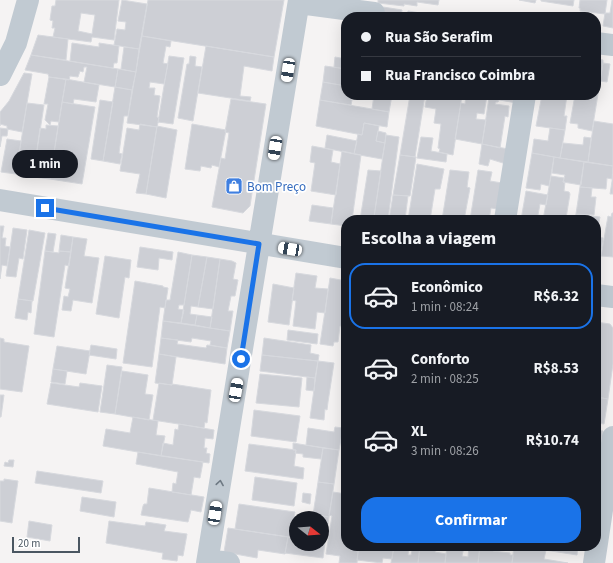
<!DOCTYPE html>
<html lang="pt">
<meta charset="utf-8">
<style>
body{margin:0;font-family:"Source Sans 3",sans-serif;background:#20242c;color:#f1f3f6;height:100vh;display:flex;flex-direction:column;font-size:15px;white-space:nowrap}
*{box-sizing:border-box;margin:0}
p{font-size:13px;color:#9ea1a6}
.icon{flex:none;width:22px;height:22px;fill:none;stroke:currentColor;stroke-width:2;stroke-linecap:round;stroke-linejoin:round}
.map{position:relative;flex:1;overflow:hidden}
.panel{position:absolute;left:341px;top:215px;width:260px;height:336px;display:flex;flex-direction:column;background:#171b24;border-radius:16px;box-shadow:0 4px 16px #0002}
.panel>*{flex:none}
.guide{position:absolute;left:341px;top:12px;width:260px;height:88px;border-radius:16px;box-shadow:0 4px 16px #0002;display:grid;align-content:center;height:88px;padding:0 20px;background:#171b24}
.needle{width:26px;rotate:107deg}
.buttons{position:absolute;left:289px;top:511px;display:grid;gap:8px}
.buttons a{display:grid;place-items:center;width:40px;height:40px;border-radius:50%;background:#171b24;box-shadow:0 4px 16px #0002;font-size:20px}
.scale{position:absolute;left:12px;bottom:10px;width:68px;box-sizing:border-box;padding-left:4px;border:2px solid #4a5661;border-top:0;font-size:11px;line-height:14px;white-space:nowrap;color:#4a5661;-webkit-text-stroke:3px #fff;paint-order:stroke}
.end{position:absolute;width:18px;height:18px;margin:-9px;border:5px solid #1a73e8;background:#fff;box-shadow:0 0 0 2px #fff}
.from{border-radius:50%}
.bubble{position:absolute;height:28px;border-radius:14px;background:#171b24;box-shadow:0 4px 16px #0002;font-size:13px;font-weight:700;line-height:28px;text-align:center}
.car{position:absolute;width:12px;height:24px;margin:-12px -6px;border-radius:5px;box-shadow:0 0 3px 1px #0007;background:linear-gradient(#fff 24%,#345 0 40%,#fff 0 76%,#345 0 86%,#fff 0)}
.guide b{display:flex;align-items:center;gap:14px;height:38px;font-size:15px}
.guide b+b{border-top:1px solid #363941}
.guide i{width:10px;height:10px;background:#f1f3f6}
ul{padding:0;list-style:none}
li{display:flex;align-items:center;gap:12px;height:66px;margin:0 8px 6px;padding:0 12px;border:2px solid transparent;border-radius:16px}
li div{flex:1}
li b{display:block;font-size:15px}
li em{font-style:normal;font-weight:700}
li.selected{border-color:#1a73e8}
li>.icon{width:36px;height:36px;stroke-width:1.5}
h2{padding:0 20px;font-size:18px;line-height:48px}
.cta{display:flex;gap:8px;margin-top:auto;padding:8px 20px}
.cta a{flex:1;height:46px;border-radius:16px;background:#1a73e8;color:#fff;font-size:16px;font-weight:700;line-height:46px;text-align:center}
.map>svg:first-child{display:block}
.building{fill:#cdcfd5;stroke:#d7d9de;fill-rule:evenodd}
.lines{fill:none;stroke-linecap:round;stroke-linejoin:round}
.minor{stroke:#c1cad2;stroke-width:22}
.oneway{stroke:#6e7983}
.route{stroke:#1a73e8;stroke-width:5}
.labels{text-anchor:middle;stroke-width:3.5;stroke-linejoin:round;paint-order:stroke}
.shop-label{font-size:13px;fill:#366cbe;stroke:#fff;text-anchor:start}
</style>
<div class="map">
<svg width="613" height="563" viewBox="0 0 613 563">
<rect width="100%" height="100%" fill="#f5f3f3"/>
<path class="building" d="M56,0h63l-5,40 -22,-3 -1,5 -38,-5 2,-9h-3l1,-7 -3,-1 2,-14h3zM81,13l14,2 -3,19 -14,-3z
M122,0l25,4 -8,45 -25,-4 3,-16 8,1 1,-8 -8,-1z
M148,0h136l-10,57 -132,-21z
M378,0h61l-1,5 -21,-3v4l-13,-2v2l-26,-3z
M519,0h17l-1,3z
M541,0h33l-1,6 -32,-5z
M580,0h27l-2,14 -25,-3v-3h-1z
M612,0h1v28l-10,-2 2,-13h5z
M383,7l19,3 -1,7h-20z
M408,11l37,6h-38z
M38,35l30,4 -2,21 -35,-5z
M142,36l29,5 -1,6 -4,-1 -3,17 5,1 -4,20 -14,-2 -1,6h6l-1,7 6,1 -3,21 2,1 -2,9 -30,-4z
M344,39l2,1v16l-4,-1z
M72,43l27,4v-4l20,3 -2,17h-3l-1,5 -43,-7z
M206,46l68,11 -2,14 -28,-5 -4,30 11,1 -1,4 -52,-8z
M124,47l15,2 -3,23 -15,-3z
M31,55l87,14 -3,18 -31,-5 3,-15h-3l-1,5 -3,-1 -2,6 -8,-1 -1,4 -20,-3 -1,-3 -23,-4z
M169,56l15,2 -11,66 -15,-2z
M190,56l6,1 -1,9 7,1 -9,54 -15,-3 9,-54h2z
M335,57l11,2v10l-12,-2z
M596,59l7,1v3l-11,68 -14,-3v-4l-8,-1 5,-28h21z
M603,63l7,1 -3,18 -7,-1z
M325,66l21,3v17l-23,-4z
M118,69l18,3 -4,18 -17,-3z
M24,73l8,1 -10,58 -15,-3v-3l-7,-2v2v-14l9,-11z
M49,77l17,2 -7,43 -8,-1 -1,4 -5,-5 3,-16h-4z
M66,79l33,6 -3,17 -22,-3 -1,5 -11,-2z
M323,82l23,4v9h7l-2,10 -31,-5z
M115,87l17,3 -4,26h-4l-5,37 3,1 -2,10 -17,-3z
M374,95l13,1v-1h5l-3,17 -17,-3z
M410,95h15l-10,62 -15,-2z
M427,95h35l-9,60 -14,-3 1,-3 -2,-1 3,-24 -7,-1 2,-14 -11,-2z
M466,95h21l-3,19 -7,-1 -1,6 10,1 -4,24 -27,-5 6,-36 4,1z
M490,95h27l-1,8 -27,-5z
M542,95h25l-3,21h3l-2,14 -29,-4z
M489,98l10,2 -1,2h-2l-1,2 14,2 -1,11 -3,-1 -5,32 -18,-4z
M231,99l35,5 -16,102 -7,7 -31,-6 9,-49 4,1 4,-26 -4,-1z
M100,100l13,2 -10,59 -12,-2z
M320,100l69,12 -2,15 -23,-4 -2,12 -46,-9z
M62,102l33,5 -13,77 -32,-5z
M27,103l17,2 -9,59 -7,-1 -2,13 -10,-2z
M594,121l19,3v42l-25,-4z
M364,123l15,3 -3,15 9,2 -3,16 -28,-5 4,-20 4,1z
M140,124l17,3 -11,67 -10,-1 4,-19 -20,-3 7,-43 12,2z
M192,124l34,6 -7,37 -7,-2 -1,3 -10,-2 -1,5 -15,-2z
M46,125l12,1 -8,53 -17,-2 7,-49 6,1z
M157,126l20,4 -11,68 -20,-4z
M0,128l8,1 -1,7h-5l-2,11z
M550,128l15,2 -5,28 -28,-5 2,-14 14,2z
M378,131l8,2 -1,10 -9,-2z
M327,135l30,6 -3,13 -29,-6z
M386,135l13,2 -11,82 -14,-2z
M421,137l12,1 -2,13 16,3 -1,8 -29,-4z
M584,137l7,1 -3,24 -28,-4 3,-15 20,2z
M7,139l14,2 -5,33 -15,-2z
M482,144l26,5 -2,15 -16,-5 -2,7 -9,-2z
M312,146l21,4 -2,12 9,2 -4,31 -25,-4 4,-28 -5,-1z
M342,151l19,4 -9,65h-6v6l-15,-2z
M532,153l22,4 -5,29 -8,-2 -1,6 -14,-2z
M400,155l16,2 -6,39 -17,-1z
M554,157l30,5 -3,23 -18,-3 2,-7 -13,-2z
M584,162l29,4 -1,13 -5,-1 -1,11 -26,-2z
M417,164l27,5 -4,20h-5l-5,31h-22z
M368,170l13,1 -7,46 -1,3h-13z
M450,170l19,2 -2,15 3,1 -6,32h-22z
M478,170l14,2 -2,9 12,2 -4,26 -7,-1 -2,12h-19z
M613,175v19h-3z
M551,176l13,2 -1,4h2l-1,9 5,1 1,2 -4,24h3v2h-26z
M580,187l12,1 -1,9h5l-2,18 -18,-1z
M526,191l22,4 -2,10 -6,-1 -2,11 6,1 -1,4h-22z
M393,195l15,1 -3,23 3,1h-19z
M312,205l21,3 -2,16 -22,-3z
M612,213h1v44l-12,-1 7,-40 3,1z
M576,214l24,3 -4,20 7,1 -3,18 -4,-1v-35h-21z
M0,226h4l-2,12h4l-1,8 5,1 -3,19 -5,-1 -2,14z
M13,228l14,2 -4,29 -4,-1 -3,19 -10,-1z
M29,230l16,3 -12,68 -15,-2z
M48,233l8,1 -3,18 -8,-1z
M61,235l12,2 -2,15 -12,-1z
M73,237l14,2 -3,17 15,2 -7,45 -19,-3 -2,11 -9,-1 2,-14 4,1 2,-8 -5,-1z
M140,247l33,5 -1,8 -13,-2 -1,12 -21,-3z
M45,251l14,2v-2l12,1 -2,14 -4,-1 -11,72 -20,-3z
M178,252l14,3 -8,50h-5l-1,4 6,1 -3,13 -18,-2 3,-21h4z
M192,255l15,2 -9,50 -7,-1 -1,8 7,1 -2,10 -14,-2z
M105,256l26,4 -2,18 -4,-1 -6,41 -23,-4z
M207,257l13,2 -7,50 -15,-2z
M220,259l12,2 4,2 -3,16 5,1 -3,16h-4l-3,15h5l-3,20 -20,-3z
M296,273l21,3 -2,12 13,1 -3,24 -8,-1 -2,17 -22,-3 3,-25 -4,-1z
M330,278l16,3 -4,30h4l-1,15h-5l-2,16h-4l-1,4 -13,-2z
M135,281l28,5v1l5,1 -3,20 -5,-1 -8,60 -29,-4z
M273,284l21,4 -5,37 -21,-3z
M18,299l14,2 -1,12 -3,-1 -1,8 -12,-2z
M197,315l15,2 -2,11 -15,-3z
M163,321l67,10 -3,17 -17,-3 1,-4 -19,-3 -1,4 -30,-4z
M596,322l14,2 3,4v36l-5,35 -12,-2z
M288,330l30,4 -1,10 -30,-4z
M0,338l4,1v3l25,4 -7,46 -22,-3z
M161,338l17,2 -1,4 29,4 1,-3 20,3 -2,16 -66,-10z
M264,338l47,7 -1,8 9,2 -1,6 -56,-6z
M91,345l26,4 -1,10 -27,-4z
M57,346l33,5 -4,23 -33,-5z
M159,354l17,3 -4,28 -17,-2z
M262,355l56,6 -3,17 -55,-7z
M318,361l16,2 -6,39 -1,8 -2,-1 -1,11 -14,-2z
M107,365l15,2 -7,47 -15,-2z
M53,369l14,2 -2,13 -14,-2z
M122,371l26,4 -3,19 8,1 -4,25 -34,-6z
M260,374l42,4 -3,29 -43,-4z
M307,377l8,1 -1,13 -8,-1z
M51,383l28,4 1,-4 22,3 -4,26 -51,-8z
M159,383l13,2v-1l39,6 -4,33 -2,-1 -1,6 -51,-8z
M0,395h4l-3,22h-1z
M596,397l12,2 -4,25 -8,-1z
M254,410l46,6 -4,26 -45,-6z
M133,417l25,4 -2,14 9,1 -4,20 -58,-10 3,-17 24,4z
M179,424l35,6 -1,9 -8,-1 -1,10h3l-1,5 4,1 -1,9 -48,-7 2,-13 10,2 2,-16 3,1z
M335,427l8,1 -4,22 -33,-5 2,-17 26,4z
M596,430l7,1 -3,17h-4z
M293,443l30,5 -2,11 -18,-2v-3l-8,-1 1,-3h-3z
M249,444l47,6 -2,16 10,2 -1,11 -58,-8z
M323,448l16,2 -5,34 -16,-2z
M138,452l65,10 -3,16 -6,-1 -3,18 -19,-3 1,-9 3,1 2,-12 -42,-8z
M9,460h5l-1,7 -9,-1 1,-4 3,1z
M37,471l66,10 -2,12 -66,-10z
M255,477l42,6 -3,23 -42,-6z
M4,479l14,2 -6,42 -12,-2v-40h4z
M318,482l16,2 -5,33 -16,-2z
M149,488l55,9 -3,15 -10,-2 -3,12 -47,-7 2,-9 1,-2h3z
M333,492l13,2v52h10v5h2l-1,12h-18l1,-7 -14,-2 6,-38 -3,-1z
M303,493l8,1 -1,10 -8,-2z
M82,497l34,5 -2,15 -34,-6z
M239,504l56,8 -1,5 6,1h-4v20l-61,-9z
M312,514l17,3 -4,25h-3v-24h-10z
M29,521l23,4 -2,16 -23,-4z
M109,521l36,5 1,-4 20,3 -2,6 23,3 -4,22 -5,-1 -1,6 -15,-2 1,-6 -57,-10z
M228,528l60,9 -3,17 -27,-4 -1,8 -33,-6z
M288,537l8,1v6h26v-2h3l-2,16 -38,-5z
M359,546h35l-2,13 -9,-1 -1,5 -25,-3z
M394,546h15l-1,9h3l2,-9h7l-2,17h-27z
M420,546h27v3l-11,-2 -1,5 11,2 -1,9h-27z
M447,546l17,1 -2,9 6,1 1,-11h11l-2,17h-33z
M480,546h14l-1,5 17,2v2h3l-1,8h-34z
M514,546l32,4 -2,9 24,4h-56z
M519,546h59l-1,9z"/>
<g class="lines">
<path class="minor" d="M299,3l75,10
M596,43l17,2
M0,75l16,-32 12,-43
M0,200l346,58
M505,220l20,-125
M596,295l17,2
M208,560l21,3
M207,563l92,-563
M594,563l19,-126"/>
</g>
<defs><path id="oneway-chevron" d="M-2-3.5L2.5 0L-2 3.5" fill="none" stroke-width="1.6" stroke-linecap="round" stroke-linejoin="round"/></defs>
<use class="oneway" href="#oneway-chevron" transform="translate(220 483) rotate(-81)"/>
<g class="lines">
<path class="route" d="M45,208l214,36 -18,115"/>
</g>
<defs>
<g id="shop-square" transform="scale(0.9)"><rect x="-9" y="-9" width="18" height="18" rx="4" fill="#3f7fe0" stroke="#fff"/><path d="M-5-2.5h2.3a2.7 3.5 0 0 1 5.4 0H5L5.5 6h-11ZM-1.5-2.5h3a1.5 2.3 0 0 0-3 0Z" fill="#fff"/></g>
</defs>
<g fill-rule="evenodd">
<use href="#shop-square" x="234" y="186"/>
</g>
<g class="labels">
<g class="shop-label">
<text x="247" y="191">Bom Preço</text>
</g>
</g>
</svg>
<div class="buttons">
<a><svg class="needle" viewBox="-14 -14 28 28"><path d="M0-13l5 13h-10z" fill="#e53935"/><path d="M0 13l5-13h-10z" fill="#9ea1a6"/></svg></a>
</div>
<div class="scale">20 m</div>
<i class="end from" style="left:241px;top:359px"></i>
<i class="end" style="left:45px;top:208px"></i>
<div class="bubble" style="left:12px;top:150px;width:66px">1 min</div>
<i class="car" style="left:288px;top:70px;rotate:189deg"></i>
<i class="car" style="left:275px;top:148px;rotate:189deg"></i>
<i class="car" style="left:290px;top:249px;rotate:280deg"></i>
<i class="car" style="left:236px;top:390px;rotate:10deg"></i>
<i class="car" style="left:215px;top:513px;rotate:9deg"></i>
<div class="guide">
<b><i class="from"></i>Rua São Serafim</b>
<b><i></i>Rua Francisco Coimbra</b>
</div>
<section class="panel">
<h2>Escolha a viagem</h2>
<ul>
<li class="selected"><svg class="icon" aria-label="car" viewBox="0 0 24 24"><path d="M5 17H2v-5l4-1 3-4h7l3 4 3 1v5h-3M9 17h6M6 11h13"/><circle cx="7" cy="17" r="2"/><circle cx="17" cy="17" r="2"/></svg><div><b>Econômico</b><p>1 min · 08:24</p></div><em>R$6.32</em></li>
<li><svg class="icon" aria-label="car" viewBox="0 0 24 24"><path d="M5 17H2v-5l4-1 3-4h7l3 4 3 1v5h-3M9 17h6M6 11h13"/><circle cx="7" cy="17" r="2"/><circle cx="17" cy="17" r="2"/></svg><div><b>Conforto</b><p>2 min · 08:25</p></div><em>R$8.53</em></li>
<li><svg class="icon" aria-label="car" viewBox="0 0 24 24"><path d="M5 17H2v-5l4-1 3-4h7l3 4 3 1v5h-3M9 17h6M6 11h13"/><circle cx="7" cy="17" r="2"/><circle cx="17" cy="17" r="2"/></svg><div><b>XL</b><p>3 min · 08:26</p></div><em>R$10.74</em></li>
</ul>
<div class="cta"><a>Confirmar</a></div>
</section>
</div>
